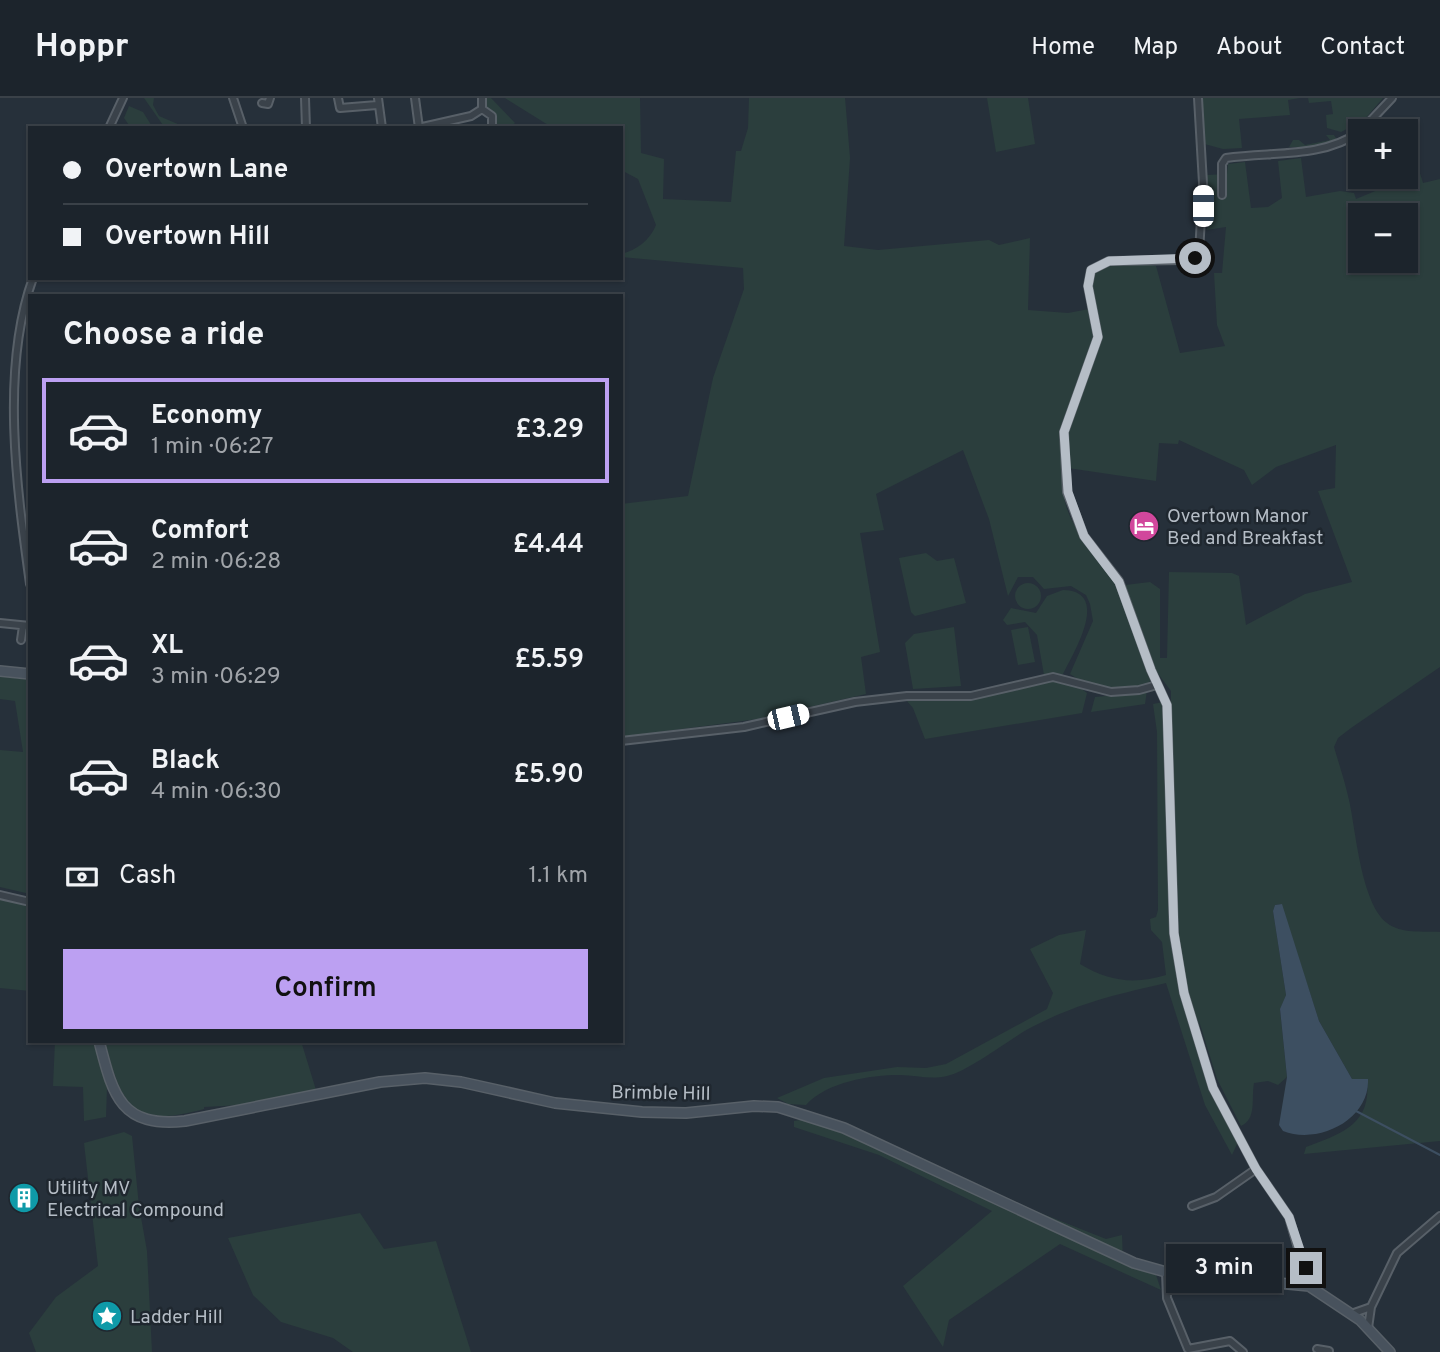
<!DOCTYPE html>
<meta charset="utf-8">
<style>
body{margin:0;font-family:Overpass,sans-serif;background:#252c34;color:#f1f3f6;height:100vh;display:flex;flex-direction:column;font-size:26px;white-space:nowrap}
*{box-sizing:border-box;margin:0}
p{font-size:23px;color:#a0a4a9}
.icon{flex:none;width:38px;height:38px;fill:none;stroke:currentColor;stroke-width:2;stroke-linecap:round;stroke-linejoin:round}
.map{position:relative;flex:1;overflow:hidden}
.drawer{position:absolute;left:28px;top:196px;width:595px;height:749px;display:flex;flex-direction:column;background:#1c242c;border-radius:0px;box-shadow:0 2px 5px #0004,0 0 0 2px #3a4148}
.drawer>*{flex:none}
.banner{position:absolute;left:28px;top:28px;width:595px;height:154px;border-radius:0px;box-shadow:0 2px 5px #0004,0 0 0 2px #3a4148;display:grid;align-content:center;height:154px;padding:0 35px;background:#1c242c}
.controls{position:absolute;left:1348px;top:21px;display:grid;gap:14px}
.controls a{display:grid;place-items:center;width:70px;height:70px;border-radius:0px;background:#1c242c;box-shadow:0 2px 5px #0004,0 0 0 2px #3a4148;font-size:35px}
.end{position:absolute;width:32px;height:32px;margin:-16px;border:9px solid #b5bdc6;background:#111;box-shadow:0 0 0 4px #111}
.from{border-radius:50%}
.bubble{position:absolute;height:49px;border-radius:0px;background:#1c242c;box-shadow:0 2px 5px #0004,0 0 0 2px #3a4148;font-size:23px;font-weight:600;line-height:49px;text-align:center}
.car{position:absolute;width:21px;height:42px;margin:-21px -10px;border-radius:9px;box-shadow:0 0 5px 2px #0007;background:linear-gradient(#fff 24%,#345 0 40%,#fff 0 76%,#345 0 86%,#fff 0)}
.banner b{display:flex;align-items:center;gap:24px;height:66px;font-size:26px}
.banner b+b{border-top:2px solid #3a4148}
.banner i{width:18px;height:18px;background:#f1f3f6}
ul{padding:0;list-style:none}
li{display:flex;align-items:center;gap:21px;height:105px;margin:0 14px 10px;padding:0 21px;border:4px solid transparent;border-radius:0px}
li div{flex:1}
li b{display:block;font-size:26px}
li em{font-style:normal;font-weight:600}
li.current{border-color:#bca0f2}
li>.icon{width:63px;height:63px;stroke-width:1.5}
h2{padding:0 35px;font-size:32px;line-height:84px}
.pay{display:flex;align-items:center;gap:18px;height:77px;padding:0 35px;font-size:26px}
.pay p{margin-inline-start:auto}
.action{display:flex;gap:14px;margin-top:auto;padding:14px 35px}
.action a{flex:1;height:80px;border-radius:0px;background:#bca0f2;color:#111;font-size:28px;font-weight:600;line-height:80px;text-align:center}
header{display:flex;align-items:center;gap:42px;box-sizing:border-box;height:98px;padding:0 35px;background:#1c242c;border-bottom:2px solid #3a4148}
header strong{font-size:33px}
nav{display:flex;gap:38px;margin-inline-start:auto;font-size:24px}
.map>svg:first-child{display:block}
.green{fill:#2b3e3d;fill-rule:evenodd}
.water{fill:#3d4f61}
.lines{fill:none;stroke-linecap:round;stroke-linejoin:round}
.stream{stroke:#3d4f61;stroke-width:2}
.minor-casing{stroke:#586068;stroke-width:10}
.secondary-casing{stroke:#586068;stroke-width:12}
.minor{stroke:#3a424a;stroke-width:6}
.secondary{stroke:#48525d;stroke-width:9}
.route{stroke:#b5bdc6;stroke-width:9}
.labels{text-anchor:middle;stroke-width:5;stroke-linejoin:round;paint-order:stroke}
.poi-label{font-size:19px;fill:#b5bdc6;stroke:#1f272f;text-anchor:start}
.street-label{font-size:19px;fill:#b5bdc6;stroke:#1f272f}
</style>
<header>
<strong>Hoppr</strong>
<nav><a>Home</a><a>Map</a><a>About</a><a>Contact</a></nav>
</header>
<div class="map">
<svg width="1440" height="1254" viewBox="0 0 1440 1254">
<rect width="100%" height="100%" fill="#26303a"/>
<path class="green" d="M144,0h10l-1,7 6,11 28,12h-22z
M485,0h6l24,25 -6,5h-14v-13l-10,-8z
M505,0h135l1,55 23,6 -1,40 68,3 5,-51h5l7,-23 1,-30h96l5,60 -6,88 34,4 111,-10 10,5 31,-7 -2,72 40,3 21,-4 6,25 6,-5c-4,-15 -12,-35 -10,-50 2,-24 49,-17 65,-13l24,87 45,-7 -8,-21 -3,-52h8l4,-46 -20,3 5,-7 -4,-48 20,-1 1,-10 17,-2 6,46 17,-1 14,-9 -4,-37 23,-3 5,39 34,-6 14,2 2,6 29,-12 -5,-10h25v-10l8,-9 -8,-6 11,-13 1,25 6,19 17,-4v488l-89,61 -13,10 -4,9c5,17 11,35 15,53 7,31 12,103 38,123 14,11 36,8 53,9v209l-136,13 2,-7c35,-13 66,-22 61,-68h-15l-33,-58 -38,-117 -6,1 -2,6 13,84 -6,15 7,67 -9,8 -10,-4 -14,2c-3,16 3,36 -13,43l-24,-47 -18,-58 7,54 32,67 -6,13 -27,-50 -39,-122c-52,12 -88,20 -136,45 -22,12 -61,43 -83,48 -17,4 -31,-1 -47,-1 -31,0 -73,7 -94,30l-18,-1 -11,-6 47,-20 73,-11 29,1 20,-4 101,-55 6,-16 -23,-44 29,-14 27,-5 -6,34c28,17 54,21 86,11l-4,-33 -11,-12 -1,-11 6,-2 2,-7 -1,-178 -4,-28 10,-2 3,16 5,-1v-26l-15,-20 -8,13 -3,20 -54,8 4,-15 22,-2 -31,-11 -16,-10 23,-53 -3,-17 -4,-9 -15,-9 -27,3 -11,-12h-15l-10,19 -19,-77 -26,-69 -87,44 8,36 -24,3 20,119 -19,5 5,37 -108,25 -137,18v-233l67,-8 25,-118 31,-89 -1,-21 -122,-11v-3c16,-4 29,-14 35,-29l-18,-46 -17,-9v-42h-68zM1360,117h45v46h-45zM1179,342l65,30 8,15 24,-18 60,-22 -1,43 -17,3 34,91 -47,12 -59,31 -7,-49 -7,-3 -63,-1 -2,86h-7v-69l-10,-7 -33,4c-15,-30 -44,-51 -52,-84 -2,-9 2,-25 3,-34l88,13 3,-38 19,1z
M987,0h41l7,46 -39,8z
M1197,0h103l-12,2 2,15 -51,4 3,29 -19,1 -26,-7 -3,-30z
M1308,0h75l-19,22 -23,12 -14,-4 -1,-13 7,-1 -2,-13 -22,2z
M129,8l14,6 10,16h-22l-7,-10z
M1326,37h8l3,5 -23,7h-25l4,-7h6l6,5 25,-5z
M926,455l11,8 17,-3 12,45 -51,13 -4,-4 -12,-54z
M1015 498a13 13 0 1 1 26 0a13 13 0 1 1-26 0Z
M1063,492c49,1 10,63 0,84l-19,1 -7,-40 -12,-13 -18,3 -4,-5 8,-12 25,5 11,-17z
M954,529l7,59 -48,3 -8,-46 9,-9z
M1028,529l7,35 -17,3 -7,-35z
M0,578l30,4v214l-30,-7v-137l23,2 -8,-51 -15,-2z
M1057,581l18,5 12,9 -5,20 -157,26 -12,-31 -8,-9 56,-1z
M0,802l30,5v86l-30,-3z
M55,943h40l12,47 -1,29 -22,4 -1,-34 -30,-1z
M105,943h196l15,49 -75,15 -37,2v2c-72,20 -82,-2 -99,-68z
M805,1021l58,22 144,68 26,1 73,29 16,-4 1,27 33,13 5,15 -101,-46 -111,76 -6,27 -40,-61 89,-75 -113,-56 -85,-28v-6z
M124,1034l8,4 7,70 8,45 5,101h-116l-7,-19 27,-36 42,-31 -14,-123z
M360,1115l24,36 52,-8 35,111h-118l-20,-14 -52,-16 -28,-27 -25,-57z"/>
<path class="water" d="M1282,806l37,117 33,58h16c2,41 -50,66 -85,52l-4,-6 8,-48 -7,-68 6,-14 -13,-84 2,-6z"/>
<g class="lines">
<path class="stream" d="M1356,1013l84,44"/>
<g class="minor-casing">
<path id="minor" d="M233,0l10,30
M305,0l1,30
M338,0l2,10 37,-3
M378,0l4,30
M415,0l4,30
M482,0v11
M1198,0l5,85 -4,70 -4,5 -11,2 -75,1 -18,9 -3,16 10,51 -34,95 3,60 17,44 35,45 32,89 16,35 7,229 10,59 29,95 43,81 33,48 20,69
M262,5l6,1 2,-6
M109,30l14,-30
M418,30l53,-12 11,-7 10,7v12
M1361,33l31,-33
M1222,97v-31l4,-6c45,-7 94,1 134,-26
M30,486c-13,-94 -30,-215 3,-306
M0,525l30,3
M21,542l2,-14
M621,643l123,-14 111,-25 52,-6h64l82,-19 58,15 28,-2 18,-5
M0,797l30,7
M1192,1108l24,-9 40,-28
M1166,1174l1,26 21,51 42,-8 13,11
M1351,1216l20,-7 26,-54 43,-37
M1368,1230l3,-21
M1317,1251l12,2"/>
</g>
<g class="secondary-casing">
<path id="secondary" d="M0,573l30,3
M99,943c14,54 21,87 86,80l195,-39 45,-4 36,4 94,21 87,9 44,1 68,-7 24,1 66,21 290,135 32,9 143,14 51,34 30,32"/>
</g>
<use href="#minor" class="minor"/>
<use href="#secondary" class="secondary"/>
</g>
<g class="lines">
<path class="route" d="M1195,160l-86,3 -18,9 -3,16 10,51 -34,95 4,60 16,44 35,46 32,88 16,35 7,228 10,60 29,95 43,81 33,48 17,51"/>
</g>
<defs>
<g id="hotel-disc" transform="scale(1.575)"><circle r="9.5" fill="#d1479c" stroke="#1f272f"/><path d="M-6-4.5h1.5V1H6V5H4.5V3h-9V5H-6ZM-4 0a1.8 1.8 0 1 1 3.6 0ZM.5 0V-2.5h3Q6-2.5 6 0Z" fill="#fff"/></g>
<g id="building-disc" transform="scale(1.575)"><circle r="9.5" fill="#0f9aa8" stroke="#1f272f"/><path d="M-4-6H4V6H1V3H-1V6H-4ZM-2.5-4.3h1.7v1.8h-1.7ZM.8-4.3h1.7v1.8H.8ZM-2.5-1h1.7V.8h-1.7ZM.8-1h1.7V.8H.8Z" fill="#fff"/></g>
<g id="sight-disc" transform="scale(1.575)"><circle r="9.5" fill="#0f9aa8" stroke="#1f272f"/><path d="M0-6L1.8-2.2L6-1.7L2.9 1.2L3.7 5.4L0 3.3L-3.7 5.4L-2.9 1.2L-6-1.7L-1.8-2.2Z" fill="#fff"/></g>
</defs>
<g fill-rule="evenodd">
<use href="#hotel-disc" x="1144" y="428"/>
<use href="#building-disc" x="24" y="1100"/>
<use href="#sight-disc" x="107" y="1218"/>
</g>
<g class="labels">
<g class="poi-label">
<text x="1167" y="424">Overtown Manor<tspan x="1167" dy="22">Bed and Breakfast</tspan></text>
<text x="47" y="1096">Utility MV<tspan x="47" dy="22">Electrical Compound</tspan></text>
<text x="130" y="1225">Ladder Hill</text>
</g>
<g class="street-label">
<text transform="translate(661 994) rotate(1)" y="7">Brimble Hill</text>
</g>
</g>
</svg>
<div class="controls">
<a>+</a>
<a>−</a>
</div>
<i class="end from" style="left:1195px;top:160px"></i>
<i class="end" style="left:1306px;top:1170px"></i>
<div class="bubble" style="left:1166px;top:1146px;width:116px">3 min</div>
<i class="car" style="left:1203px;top:108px;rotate:0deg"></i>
<i class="car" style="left:788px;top:619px;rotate:77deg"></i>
<div class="banner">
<b><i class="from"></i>Overtown Lane</b>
<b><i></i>Overtown Hill</b>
</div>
<section class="drawer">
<h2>Choose a ride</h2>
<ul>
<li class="current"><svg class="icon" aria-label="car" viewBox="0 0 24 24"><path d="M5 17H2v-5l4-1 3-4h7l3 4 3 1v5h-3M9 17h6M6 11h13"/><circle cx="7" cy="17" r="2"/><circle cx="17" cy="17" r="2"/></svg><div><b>Economy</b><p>1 min · 06:27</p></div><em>£3.29</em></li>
<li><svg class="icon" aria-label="car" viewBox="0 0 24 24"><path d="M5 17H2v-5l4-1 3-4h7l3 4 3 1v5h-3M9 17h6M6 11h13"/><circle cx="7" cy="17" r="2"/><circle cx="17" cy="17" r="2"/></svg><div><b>Comfort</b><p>2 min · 06:28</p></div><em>£4.44</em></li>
<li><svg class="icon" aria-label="car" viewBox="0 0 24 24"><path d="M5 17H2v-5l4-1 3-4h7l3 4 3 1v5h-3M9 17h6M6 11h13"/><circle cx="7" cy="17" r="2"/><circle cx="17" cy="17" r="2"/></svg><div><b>XL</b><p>3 min · 06:29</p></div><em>£5.59</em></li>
<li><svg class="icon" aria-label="car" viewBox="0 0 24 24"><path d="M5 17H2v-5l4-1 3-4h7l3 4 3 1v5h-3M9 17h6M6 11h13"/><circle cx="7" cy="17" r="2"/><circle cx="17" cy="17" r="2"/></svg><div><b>Black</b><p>4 min · 06:30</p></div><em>£5.90</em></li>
</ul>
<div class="pay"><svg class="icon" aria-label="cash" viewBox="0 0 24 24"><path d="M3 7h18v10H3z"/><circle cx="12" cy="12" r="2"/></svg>Cash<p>1.1 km</p></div>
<div class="action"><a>Confirm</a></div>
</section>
</div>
